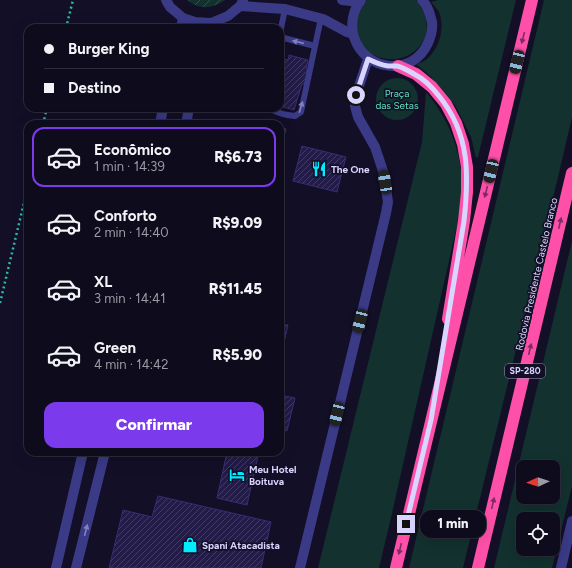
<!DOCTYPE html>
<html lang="pt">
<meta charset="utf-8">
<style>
body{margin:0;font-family:Figtree,sans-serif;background:#1c192a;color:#f1f3f6;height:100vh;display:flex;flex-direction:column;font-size:15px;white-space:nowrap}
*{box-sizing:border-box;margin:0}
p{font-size:13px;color:#9b9ba4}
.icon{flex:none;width:22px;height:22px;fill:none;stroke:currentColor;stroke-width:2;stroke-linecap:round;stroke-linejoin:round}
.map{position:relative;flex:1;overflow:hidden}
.drawer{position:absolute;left:24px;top:120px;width:260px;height:336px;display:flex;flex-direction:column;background:#0e0b1d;border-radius:12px;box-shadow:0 4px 16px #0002,0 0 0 1px #2e2b3b}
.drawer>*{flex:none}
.top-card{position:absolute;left:24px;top:24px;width:260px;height:88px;border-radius:12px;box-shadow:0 4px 16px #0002,0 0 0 1px #2e2b3b;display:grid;align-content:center;height:88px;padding:0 20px;background:#0e0b1d}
.needle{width:26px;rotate:267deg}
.buttons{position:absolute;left:516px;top:460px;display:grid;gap:8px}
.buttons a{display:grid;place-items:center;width:44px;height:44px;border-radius:8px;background:#0e0b1d;box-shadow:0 4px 16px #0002,0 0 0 1px #2e2b3b;font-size:20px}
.end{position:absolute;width:18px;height:18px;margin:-9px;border:5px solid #d9d5ff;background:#111;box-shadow:0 0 0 2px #111}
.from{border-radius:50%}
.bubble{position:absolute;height:28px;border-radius:12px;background:#0e0b1d;box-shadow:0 4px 16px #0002,0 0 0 1px #2e2b3b;font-size:13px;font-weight:800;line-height:28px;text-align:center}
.car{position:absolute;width:12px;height:24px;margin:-12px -6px;border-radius:5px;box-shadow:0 0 3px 1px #0007;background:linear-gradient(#222 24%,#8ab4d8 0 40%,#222 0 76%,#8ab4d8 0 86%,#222 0)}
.top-card b{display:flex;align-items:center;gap:14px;height:38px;font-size:15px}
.top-card b+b{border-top:1px solid #2e2b3b}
.top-card i{width:10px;height:10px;background:#f1f3f6}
ul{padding:7px 0 0;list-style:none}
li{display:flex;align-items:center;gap:12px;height:60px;margin:0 8px 6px;padding:0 12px;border:2px solid transparent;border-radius:12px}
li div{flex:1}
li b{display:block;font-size:15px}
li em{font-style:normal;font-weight:800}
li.on{border-color:#7c3aed}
li>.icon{width:36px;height:36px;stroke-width:1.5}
.cta{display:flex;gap:8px;margin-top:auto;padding:8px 20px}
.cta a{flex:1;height:46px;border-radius:12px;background:#7c3aed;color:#fff;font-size:16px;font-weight:800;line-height:46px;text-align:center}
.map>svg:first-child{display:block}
.green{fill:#12312f;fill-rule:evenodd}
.garden{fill:url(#garden-furrows)}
.building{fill:url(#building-hatch);stroke:#392d75}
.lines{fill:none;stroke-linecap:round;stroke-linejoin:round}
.path{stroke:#2ebaae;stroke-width:2.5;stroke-dasharray:2 3;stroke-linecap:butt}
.service{stroke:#3a3a87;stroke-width:6}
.minor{stroke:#3a3a87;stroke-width:10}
.tertiary{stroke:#3a3a87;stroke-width:10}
.motorway{stroke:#ff50a9;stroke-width:12}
.oneway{fill:#7d2c62}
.oneway2{fill:#8280bd}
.route{stroke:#d9d5ff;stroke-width:5}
.labels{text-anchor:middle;stroke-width:3.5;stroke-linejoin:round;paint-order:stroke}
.shield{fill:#130f27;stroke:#9e9abe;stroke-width:1}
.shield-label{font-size:9px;font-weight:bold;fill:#d9d5ff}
.park-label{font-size:10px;fill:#5fe2bd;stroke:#130f27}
.poi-label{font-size:10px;font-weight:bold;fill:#d9d5ff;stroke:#130f27;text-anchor:start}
.street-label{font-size:10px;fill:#d9d5ff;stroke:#130f27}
</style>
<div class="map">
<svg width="572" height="568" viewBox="0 0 572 568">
<defs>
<pattern id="garden-furrows" width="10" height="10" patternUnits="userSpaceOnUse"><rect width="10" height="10" fill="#12312f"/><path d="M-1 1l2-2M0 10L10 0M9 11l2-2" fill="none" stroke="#344e4e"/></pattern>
<pattern id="building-hatch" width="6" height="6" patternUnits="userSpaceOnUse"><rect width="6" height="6" fill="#231b48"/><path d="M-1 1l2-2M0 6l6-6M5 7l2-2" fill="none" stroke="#423b63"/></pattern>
</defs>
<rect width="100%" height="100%" fill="#130f27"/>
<path class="green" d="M367,0h49c3,4 6,8 8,13 13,31 -21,57 -50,42 -7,-3 -13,-11 -15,-18 -5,-14 -1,-26 8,-37z
M438,0h78l-38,157 -2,1 -5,-21 -16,-32 -25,-29 -14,-12c4,-1 8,-3 11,-5 13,-11 18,-32 12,-47 -2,-4 -6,-7 -8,-10z
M544,0h28v117l-13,56 -96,395h-54z
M376 99a21 21 0 1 1 42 0a21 21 0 1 1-42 0Z
M426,92c18,22 30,45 34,73 1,5 3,10 3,15 0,11 -2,21 -3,32l-70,310 -11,46h-61l104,-426z
M572,241v245l-20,82h-58zM523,467h30v30h-30zM523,519h30v30h-30z"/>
<path class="garden" d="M187,0h38c-12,9 -26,10 -38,0z"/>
<path class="building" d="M289,55l19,5 -2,9 2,1 -2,14h-4l-8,26 -14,-4v-33l4,-14 4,1z
M249,120l17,4h-17z
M280,127l6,2 -6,21z
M302,146l44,11 -9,35 -44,-11z
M280,324l8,1 -8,35z
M280,395l15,3 -8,33 -7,-2z
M227,452h32l-12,53 -30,-7z
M158,496l113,26 -10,46h-152l14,-58 29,7z"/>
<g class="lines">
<path class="path" d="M66,28l7,-28
M43,124l4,-16
M0,303l28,-117"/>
<path class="service" d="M280,33l5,-24
M280,37l35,9
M270,108c8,6 16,7 25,8l6,-4 20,-94"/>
<path class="minor" d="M300,568l86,-355 2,-11 -4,-28 -9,-27 -17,-30 -3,-11 1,-11 12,-36
M561,568l11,-47"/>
<path class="tertiary" d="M166,0l4,7 13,11 12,4 16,1 17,-7 12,-10 3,-5
M342,0l18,2
M361,0c-8,10 -11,25 -7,37 11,35 59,40 74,6 3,-7 5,-14 4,-21 -2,-8 -4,-16 -10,-22
M240,6l45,3 38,10 24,13 6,2
M181,28l2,-10
M160,124l3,-16
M186,124l3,-16
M56,568l27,-116
M76,568l29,-116"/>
<path class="motorway" d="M398,66l18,8 16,13 14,17 10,19 7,21 4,23v25l-3,29 -16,98
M396,568l136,-568
M478,568l94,-395"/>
</g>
<defs><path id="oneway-solid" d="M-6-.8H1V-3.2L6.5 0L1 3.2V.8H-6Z"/></defs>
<g class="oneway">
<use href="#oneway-solid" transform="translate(523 38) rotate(104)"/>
<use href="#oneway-solid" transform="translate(486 192) rotate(104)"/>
<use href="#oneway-solid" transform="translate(560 223) rotate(-77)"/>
<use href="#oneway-solid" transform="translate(530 349) rotate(-77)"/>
<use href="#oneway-solid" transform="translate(493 503) rotate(-77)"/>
<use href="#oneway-solid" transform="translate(400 549) rotate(103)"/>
</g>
<g class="oneway2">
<use href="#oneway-solid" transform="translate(298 42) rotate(-167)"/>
<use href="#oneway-solid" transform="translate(301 107) rotate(-73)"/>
<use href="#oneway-solid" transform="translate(86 530) rotate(-76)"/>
</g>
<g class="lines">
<path class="route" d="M356,95l12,-36c6,3 13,6 20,7 3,0 6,0 9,0 5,1 12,5 17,8 10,5 18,13 25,22 31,38 30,79 25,125l-33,199 -25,104"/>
</g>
<defs>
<g id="restaurant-bare" transform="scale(1.2)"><path d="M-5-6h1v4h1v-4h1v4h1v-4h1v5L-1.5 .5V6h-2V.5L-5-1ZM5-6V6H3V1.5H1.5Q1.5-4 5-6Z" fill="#01ecff" stroke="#130f27" stroke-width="2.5" paint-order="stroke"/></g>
<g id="hotel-bare" transform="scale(1.2)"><path d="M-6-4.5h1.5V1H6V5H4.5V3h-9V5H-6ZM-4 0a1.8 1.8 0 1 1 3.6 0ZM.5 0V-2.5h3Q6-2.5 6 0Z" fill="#01ecff" stroke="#130f27" stroke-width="2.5" paint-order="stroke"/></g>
<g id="shop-bare" transform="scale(1.2)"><path d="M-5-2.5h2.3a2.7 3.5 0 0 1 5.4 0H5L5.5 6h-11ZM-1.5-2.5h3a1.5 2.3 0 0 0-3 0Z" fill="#01ecff" stroke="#130f27" stroke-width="2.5" paint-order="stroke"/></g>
</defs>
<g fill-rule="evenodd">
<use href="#restaurant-bare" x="319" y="169"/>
<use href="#hotel-bare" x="237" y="475"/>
<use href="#shop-bare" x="190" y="545"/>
</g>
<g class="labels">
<rect class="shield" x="505" y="364" width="40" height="14" rx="3"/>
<g class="shield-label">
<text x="525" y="374">SP-280</text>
</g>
<g class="park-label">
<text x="397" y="97">Praça<tspan x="397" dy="12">das Setas</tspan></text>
</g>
<g class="poi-label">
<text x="331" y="173">The One</text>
<text x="249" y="473">Meu Hotel<tspan x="249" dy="12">Boituva</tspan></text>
<text x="202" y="549">Spani Atacadista</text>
</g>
<g class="street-label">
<text transform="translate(536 274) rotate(-77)" y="4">Rodovia Presidente Castelo Branco</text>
</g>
</g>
</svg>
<div class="buttons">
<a><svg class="needle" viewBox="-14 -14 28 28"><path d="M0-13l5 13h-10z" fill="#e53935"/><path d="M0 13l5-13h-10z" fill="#9b9ba4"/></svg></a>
<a><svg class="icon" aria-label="locate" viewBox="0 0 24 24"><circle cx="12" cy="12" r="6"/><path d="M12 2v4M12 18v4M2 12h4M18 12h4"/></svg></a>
</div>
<i class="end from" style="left:356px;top:95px"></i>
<i class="end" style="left:406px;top:524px"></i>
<div class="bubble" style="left:420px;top:510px;width:66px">1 min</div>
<i class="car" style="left:517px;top:62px;rotate:194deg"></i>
<i class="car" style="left:491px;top:171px;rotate:193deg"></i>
<i class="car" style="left:385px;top:182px;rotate:351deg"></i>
<i class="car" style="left:360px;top:321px;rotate:194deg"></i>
<i class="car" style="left:337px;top:414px;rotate:194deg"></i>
<div class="top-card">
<b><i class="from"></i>Burger King</b>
<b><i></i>Destino</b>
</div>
<section class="drawer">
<ul>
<li class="on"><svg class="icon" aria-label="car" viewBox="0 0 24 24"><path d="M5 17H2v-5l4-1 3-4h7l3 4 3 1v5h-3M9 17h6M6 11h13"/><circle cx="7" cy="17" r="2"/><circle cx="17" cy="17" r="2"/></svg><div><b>Econômico</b><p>1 min · 14:39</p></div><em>R$6.73</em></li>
<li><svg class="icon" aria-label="car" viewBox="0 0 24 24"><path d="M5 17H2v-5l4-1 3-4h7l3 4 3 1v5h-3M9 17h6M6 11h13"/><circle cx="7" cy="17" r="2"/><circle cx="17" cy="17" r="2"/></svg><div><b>Conforto</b><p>2 min · 14:40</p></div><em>R$9.09</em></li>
<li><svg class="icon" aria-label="car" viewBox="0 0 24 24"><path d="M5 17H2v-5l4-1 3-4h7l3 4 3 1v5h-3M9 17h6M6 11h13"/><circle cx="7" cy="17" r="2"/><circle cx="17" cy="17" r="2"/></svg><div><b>XL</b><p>3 min · 14:41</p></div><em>R$11.45</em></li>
<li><svg class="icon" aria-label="car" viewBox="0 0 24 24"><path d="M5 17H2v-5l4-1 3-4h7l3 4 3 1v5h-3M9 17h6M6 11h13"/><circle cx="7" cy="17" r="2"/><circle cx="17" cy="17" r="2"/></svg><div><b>Green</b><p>4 min · 14:42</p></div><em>R$5.90</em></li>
</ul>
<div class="cta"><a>Confirmar</a></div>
</section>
</div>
